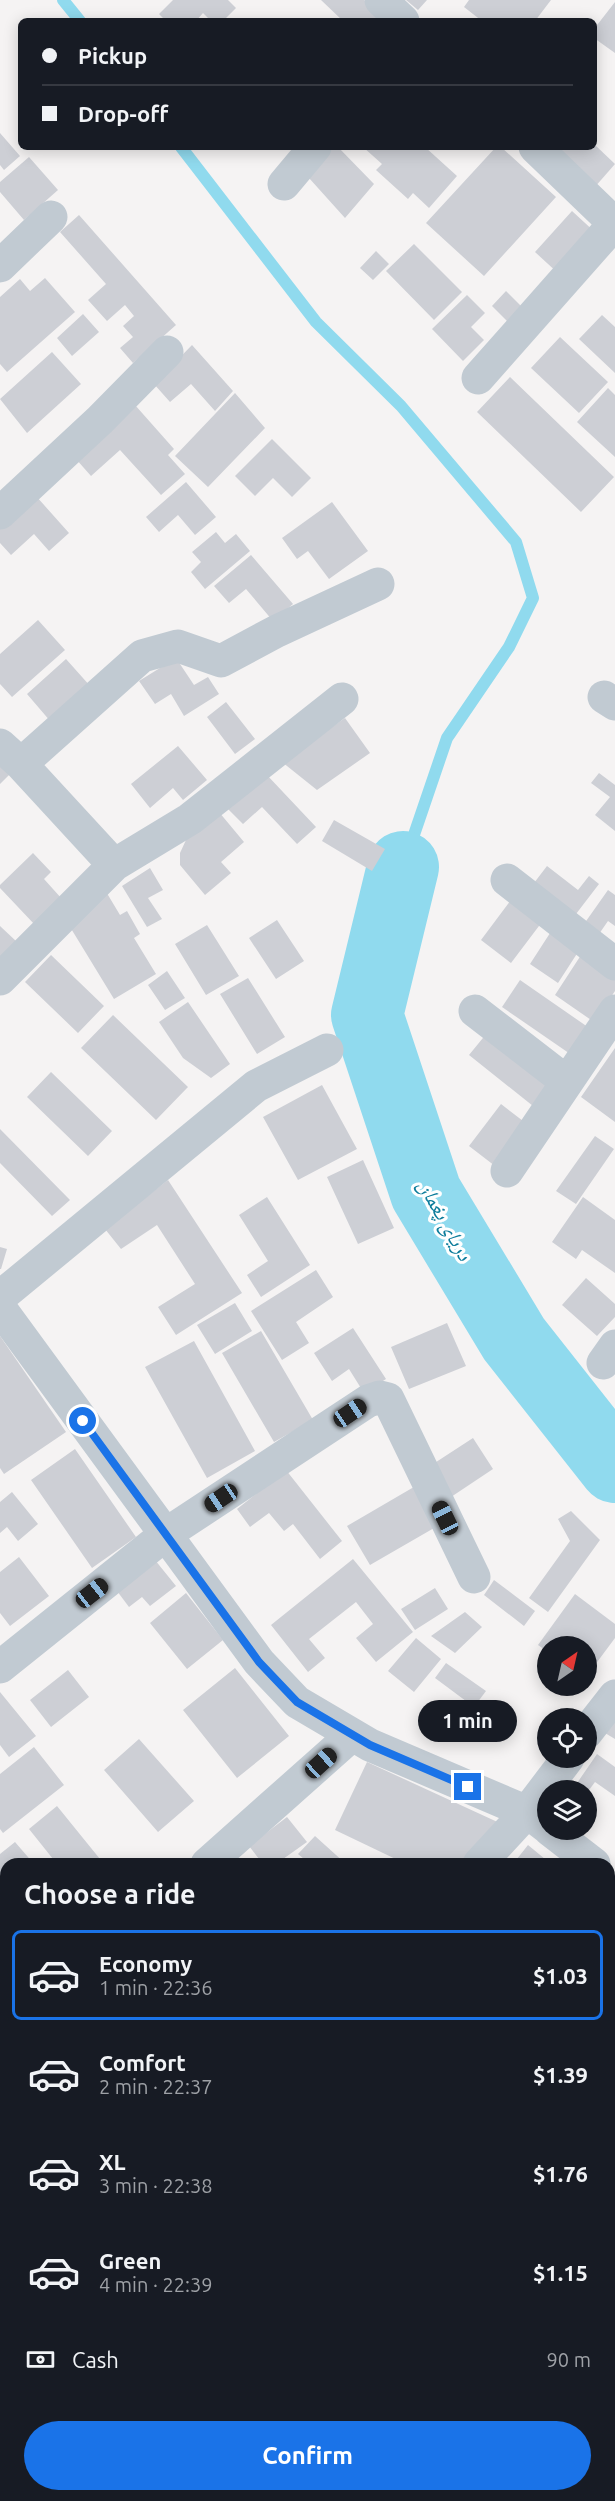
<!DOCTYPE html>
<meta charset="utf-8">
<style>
body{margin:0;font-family:Ubuntu,"Noto Naskh Arabic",sans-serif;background:#242831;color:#f1f3f6;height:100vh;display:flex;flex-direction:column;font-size:22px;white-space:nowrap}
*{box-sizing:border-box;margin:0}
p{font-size:20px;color:#9ea1a6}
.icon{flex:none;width:33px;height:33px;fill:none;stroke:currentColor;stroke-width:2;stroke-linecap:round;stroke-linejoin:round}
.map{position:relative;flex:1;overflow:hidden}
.drawer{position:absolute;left:0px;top:1858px;width:615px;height:644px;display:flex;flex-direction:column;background:#171b24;border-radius:18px 18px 0 0;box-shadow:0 3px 15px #0003}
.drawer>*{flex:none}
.top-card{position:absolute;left:18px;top:18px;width:579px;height:132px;border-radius:9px;box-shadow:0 3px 15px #0003;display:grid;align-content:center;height:132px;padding:0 24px;background:#171b24}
.needle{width:39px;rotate:34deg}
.tools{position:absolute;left:537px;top:1636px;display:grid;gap:12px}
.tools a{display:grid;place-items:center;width:60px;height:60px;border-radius:50%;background:#171b24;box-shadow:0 3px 15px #0003;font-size:30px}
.end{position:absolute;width:27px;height:27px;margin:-14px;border:8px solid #1a73e8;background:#fff;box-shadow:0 0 0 3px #fff}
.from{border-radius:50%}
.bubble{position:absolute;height:42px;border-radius:21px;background:#171b24;box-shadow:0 3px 15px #0003;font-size:20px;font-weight:700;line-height:42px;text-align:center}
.car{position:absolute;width:18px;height:36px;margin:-18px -9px;border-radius:8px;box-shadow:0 0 4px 2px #0007;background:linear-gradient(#222 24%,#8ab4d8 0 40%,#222 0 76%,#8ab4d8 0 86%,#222 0)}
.top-card b{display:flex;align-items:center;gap:21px;height:57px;font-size:22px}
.top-card b+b{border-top:2px solid #363941}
.top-card i{width:15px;height:15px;background:#f1f3f6}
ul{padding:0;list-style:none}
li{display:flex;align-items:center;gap:18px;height:90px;margin:0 12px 9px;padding:0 12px;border:3px solid transparent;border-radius:9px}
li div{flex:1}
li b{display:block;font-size:22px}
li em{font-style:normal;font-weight:700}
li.selected{border-color:#1a73e8}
li>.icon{width:54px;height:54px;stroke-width:1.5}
h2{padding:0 24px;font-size:27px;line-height:72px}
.pay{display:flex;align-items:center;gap:15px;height:66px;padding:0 24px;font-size:22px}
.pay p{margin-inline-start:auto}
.action{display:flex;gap:12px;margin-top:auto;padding:12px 24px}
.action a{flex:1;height:69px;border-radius:36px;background:#1a73e8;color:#fff;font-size:24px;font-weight:700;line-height:69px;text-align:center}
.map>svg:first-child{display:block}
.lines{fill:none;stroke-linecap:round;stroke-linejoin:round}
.stream{stroke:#90daee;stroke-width:12}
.river{stroke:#90daee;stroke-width:72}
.building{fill:#cdcfd5}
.minor{stroke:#c1cad2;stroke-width:33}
.route{stroke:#1a73e8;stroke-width:8}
.labels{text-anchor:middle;stroke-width:6;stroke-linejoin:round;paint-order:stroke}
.water-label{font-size:21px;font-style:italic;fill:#0c7c9b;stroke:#fff}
</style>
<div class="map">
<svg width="615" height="2501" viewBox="0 0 615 2501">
<rect width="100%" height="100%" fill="#f5f3f3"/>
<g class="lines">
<path class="stream" d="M63,0l17,21
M181,147l135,175 85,84 115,136 17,56 -24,49 -62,91 -44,129"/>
<path class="river" d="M403,867l-36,148 59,178 88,146 101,128"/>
</g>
<path class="building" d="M173,0h55l8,8 -13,13h-12l-8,-8 -7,8h-30l-7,-7z
M321,0h43l22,21h-43z
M406,0h21l-9,10z
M469,0h82l-16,21h-53l-18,-14z
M615,2v51l-21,-15v-9z
M0,133l20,23 -16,14 -4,-5z
M594,144l21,20 -21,24 -42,-41h42z
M331,147h7l36,37 -29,34 -36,-40z
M363,147h62l32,29 -28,32 -16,-15 -5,6 -32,-29 6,-6z
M496,147h5l55,50 -72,79 -58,-53z
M29,157l29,33 -34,30 -24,-28v-10z
M572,211l25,23 -37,41 -25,-23z
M79,215l97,110 -43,38 -13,-15 13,-11 -10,-11 11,-10 -9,-11 -18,16 -19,-21 18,-16 -46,-52z
M414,244l48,48 -28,28 -48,-49z
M376,251l13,13 -16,16 -13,-12z
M45,278l30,34 -68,60 -7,-8v-67l20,-18 10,12z
M506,291l18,18 -14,15 -18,-18z
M467,295l18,18 -14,14 13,13 -21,21 -31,-32z
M83,314l16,18 -27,24 -15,-18z
M602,315l13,12v46l-36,-34z
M560,337l48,45 -29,31 -48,-45z
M192,345l41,46 -18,20 -24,-27 -21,18 -16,-18z
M52,352l29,32 -54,49 -27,-34z
M510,377l104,100 -33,35 -104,-100z
M608,388l7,7v62l-38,-35z
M235,393l30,35 -57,59 -33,-31z
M135,405l39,44 -6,6 17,19 -24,21 -41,-45 -29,26 -15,-17z
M272,439l39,39 -19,19 -19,-19 -18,18 -20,-20z
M186,482l30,35 -21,18 -17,-20 -19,17 -13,-15z
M36,496l33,37 -20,18 -15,-17 -23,21 -11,-12v-14z
M332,502l36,49 -39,28 -21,-28 -11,8 -15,-21z
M216,532l9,11 11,-9 14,17 -45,38 -14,-17 10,-10 -9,-10z
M251,555l42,49 -20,17 -27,-32 -17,14 -15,-17z
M38,620l27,30 -53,47 -12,-13v-30z
M176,658l18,27 14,-8 11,17 -35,22 -13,-22 -16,10 -16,-23z
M66,659l25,28 -40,35 -24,-28z
M226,702l29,37 -20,15 -28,-37z
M345,718l25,35 -53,37 -35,-28z
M178,746l29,34 -24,20 -10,-12 -23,20 -19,-24z
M0,753l15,16 -15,15z
M599,773l16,12v46l-20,-16 15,-18 -19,-14z
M266,774l50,53 -19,17 -35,-37 -19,17 -15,-15z
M219,812l25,30 -23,20 10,11 -26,22 -25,-30v-12l6,-13z
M334,820l51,29 -13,22 -50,-30z
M33,853l18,19 -7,7 18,20 -27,26 -35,-37v-3z
M547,866l31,24 11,-14 10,8 -23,30 -42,-31z
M150,868l13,22 -15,8 14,21 -15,8 -25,-41z
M105,890l15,25 7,-4 13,23 -6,4 22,36 -42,25 -47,-77z
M608,890l7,5v31l-7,-5 -9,13 -15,-10z
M514,896l31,22 -34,45 -30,-23z
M277,920l27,41 -28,18 -27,-41z
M207,925l32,51 -33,19 -31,-51z
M0,926l17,16 -17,17z
M552,930l28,19 -22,34 -28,-19z
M583,952l32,25v14l-21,31 -39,-27z
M51,955l53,51 -26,27 -53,-51z
M167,971l18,27 -20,12 -17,-25z
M248,978l37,59 -28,17 -37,-60z
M520,980l75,52 -19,26 -74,-51z
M188,1002l42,62 -19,14 -28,-20 -24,-36z
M113,1015l75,72 -32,33 -75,-72z
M487,1033l69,54 -18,23 -69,-55z
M615,1048v74l-34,-25z
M51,1072l61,59 -24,25 -61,-59z
M322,1085l35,64 -59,31 -35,-63z
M501,1104l26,20 -32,42 -26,-20z
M0,1129l70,71 -18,16 -52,-53z
M595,1136l19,13 -38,55 -20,-13z
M363,1160l31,68 -36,16 -31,-67z
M168,1180l74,113 -66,42 -18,-28 37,-23 -38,-59 -36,24 -16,-20z
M267,1197l43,68 -49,32 -14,-22 21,-14 -29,-46z
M583,1197l32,23v53l-33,-23 -6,9 -24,-17z
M0,1247l7,2 -6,20h-1z
M316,1270l17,27 -37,25 13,21 -27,17 -31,-49z
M586,1278l29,26v13l-18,19 -35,-31z
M235,1303l17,28 -37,23 -18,-29z
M447,1323l19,43 -57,23 -18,-42z
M353,1328l33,51 -22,14 -15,-24 -17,12 -18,-28z
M261,1331l52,89 -39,22 -52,-89z
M0,1336l66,96 -62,42 -4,-6z
M194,1341l61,110 -48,27 -62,-111z
M473,1438l20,31 -42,28 -21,-31z
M75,1449l61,88 -44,31 -61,-88z
M286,1470l56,71 -22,18 -27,-35 -9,7 -15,-18 -19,14 -13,-18z
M419,1484l22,40 -71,41 -23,-39z
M12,1492l26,32 -20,17 -11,-14 -7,6v-31z
M571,1511l29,29 -52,72 -19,-14 41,-57 -12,-22z
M19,1557l30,39 -39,30 -10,-13v-41z
M353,1559l60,73 -37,30 -20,-24 17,-14 -17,-22 -47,37 16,19 -17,14 -37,-47z
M155,1560l21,26 -26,20 -8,-9 -13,10 -12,-16z
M494,1580l41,31 -11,15 -40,-31z
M435,1588l13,21 -33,21 -14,-21z
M186,1593l37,47 -36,29 -37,-46z
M575,1594l40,30v14l-29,39v-30h-38v5l-10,-7z
M465,1612l17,15 -27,26 -24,-17z
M416,1638l25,21 -27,33 -26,-21z
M446,1663l40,28 -12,16 -39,-29z
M235,1668l54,68 -52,42 -54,-68z
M68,1670l21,27 -38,30 -21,-27z
M0,1692l36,44 -27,21 -9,-12z
M615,1720v19l-10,-6z
M139,1739l55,62 -36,31 -54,-62z
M34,1747l30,38 -61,48 -3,-4v-55z
M597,1754l18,13v29l-20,-14 -9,12v-3l-13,-2z
M367,1762l137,63 -39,39h-59l-71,-34z
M57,1806l47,58h-47l-28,-35z
M287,1817l20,25 -31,22h-13l-14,-18z
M315,1836l31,28h-36l-12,-10z
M15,1842l19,22h-28v36l-6,-7v-39z
M528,1845l23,19h-38z
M0,1957l6,7v36l-6,5z
M615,2001v24l-6,5v-25z
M609,2061l6,8v59l-6,4z
M6,2063v48l-6,5v-48z
M0,2223l6,7v16l-6,5z
M609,2259l6,6v78l-6,-6z
M6,2358v52l-6,6v-51z
M609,2494l6,7h-27l-5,-5z
M32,2496h83l5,5h-94z
M170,2496h23l-7,5h-13z
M278,2496h26l5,5h-30l-3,-3z
M354,2496h37l-5,5h-27z"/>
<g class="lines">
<path class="minor" d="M381,0l22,21
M535,147l80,77
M284,184l31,-37
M0,266l51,-49
M478,378l137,-155
M0,513l100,-93 67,-68
M604,697l11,7
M0,745l21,19 93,101
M21,764l121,-108 36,-10 43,15 56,-30 101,-47
M507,880l108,84
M0,979l114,-114 76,-46 152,-120
M475,1011l92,71
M507,1171l108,-160
M0,1297l256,-211 71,-36
M0,1308l259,354 38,40 73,43 157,67 21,16
M603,1363l12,-17
M0,1667l166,-133 202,-133 12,-4 8,2 86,178
M586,1733l29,-37
M550,1830l44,34
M207,1864l145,-129
M479,1864l48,-52 41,-54
M0,2032l6,-5
M609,2186l6,-5
M224,2501l6,-5"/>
</g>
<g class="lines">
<path class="route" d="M83,1421l176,241 38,40 73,43 98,42"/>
</g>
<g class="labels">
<g class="water-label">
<text transform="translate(445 1220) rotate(61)" y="7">دریای پغمان</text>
</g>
</g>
</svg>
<div class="tools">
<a><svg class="needle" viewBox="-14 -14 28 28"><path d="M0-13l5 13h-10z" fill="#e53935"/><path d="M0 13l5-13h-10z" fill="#9ea1a6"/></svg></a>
<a><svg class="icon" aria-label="locate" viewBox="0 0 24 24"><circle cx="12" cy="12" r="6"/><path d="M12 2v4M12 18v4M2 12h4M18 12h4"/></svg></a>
<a><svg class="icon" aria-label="layers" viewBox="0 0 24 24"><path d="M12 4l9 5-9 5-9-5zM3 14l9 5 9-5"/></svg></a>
</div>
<i class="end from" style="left:83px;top:1421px"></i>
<i class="end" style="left:468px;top:1787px"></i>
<div class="bubble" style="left:418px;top:1700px;width:99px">1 min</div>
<i class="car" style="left:350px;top:1413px;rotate:56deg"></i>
<i class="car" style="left:221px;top:1498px;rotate:236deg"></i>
<i class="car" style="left:445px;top:1518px;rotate:334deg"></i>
<i class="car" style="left:92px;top:1593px;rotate:52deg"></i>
<i class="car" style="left:321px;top:1763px;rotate:48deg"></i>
<div class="top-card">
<b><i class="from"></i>Pickup</b>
<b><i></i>Drop-off</b>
</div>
<section class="drawer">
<h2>Choose a ride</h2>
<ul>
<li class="selected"><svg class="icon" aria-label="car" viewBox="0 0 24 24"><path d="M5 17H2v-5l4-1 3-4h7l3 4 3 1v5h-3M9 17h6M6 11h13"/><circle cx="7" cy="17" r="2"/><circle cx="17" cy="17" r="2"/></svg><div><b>Economy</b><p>1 min · 22:36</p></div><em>$1.03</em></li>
<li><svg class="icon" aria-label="car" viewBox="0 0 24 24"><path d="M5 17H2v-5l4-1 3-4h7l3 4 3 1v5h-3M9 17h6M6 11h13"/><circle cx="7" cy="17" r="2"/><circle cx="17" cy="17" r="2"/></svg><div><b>Comfort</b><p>2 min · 22:37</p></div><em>$1.39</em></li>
<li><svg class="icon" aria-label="car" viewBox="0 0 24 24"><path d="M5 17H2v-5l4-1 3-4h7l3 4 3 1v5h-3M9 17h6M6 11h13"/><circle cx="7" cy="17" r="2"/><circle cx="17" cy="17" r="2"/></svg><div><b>XL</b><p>3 min · 22:38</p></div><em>$1.76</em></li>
<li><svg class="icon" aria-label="car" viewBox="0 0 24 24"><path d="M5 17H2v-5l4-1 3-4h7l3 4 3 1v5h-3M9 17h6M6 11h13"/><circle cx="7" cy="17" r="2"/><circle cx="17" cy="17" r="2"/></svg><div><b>Green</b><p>4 min · 22:39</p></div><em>$1.15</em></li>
</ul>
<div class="pay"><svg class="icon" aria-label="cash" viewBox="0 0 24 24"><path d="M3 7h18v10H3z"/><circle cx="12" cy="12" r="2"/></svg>Cash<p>90 m</p></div>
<div class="action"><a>Confirm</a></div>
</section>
</div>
